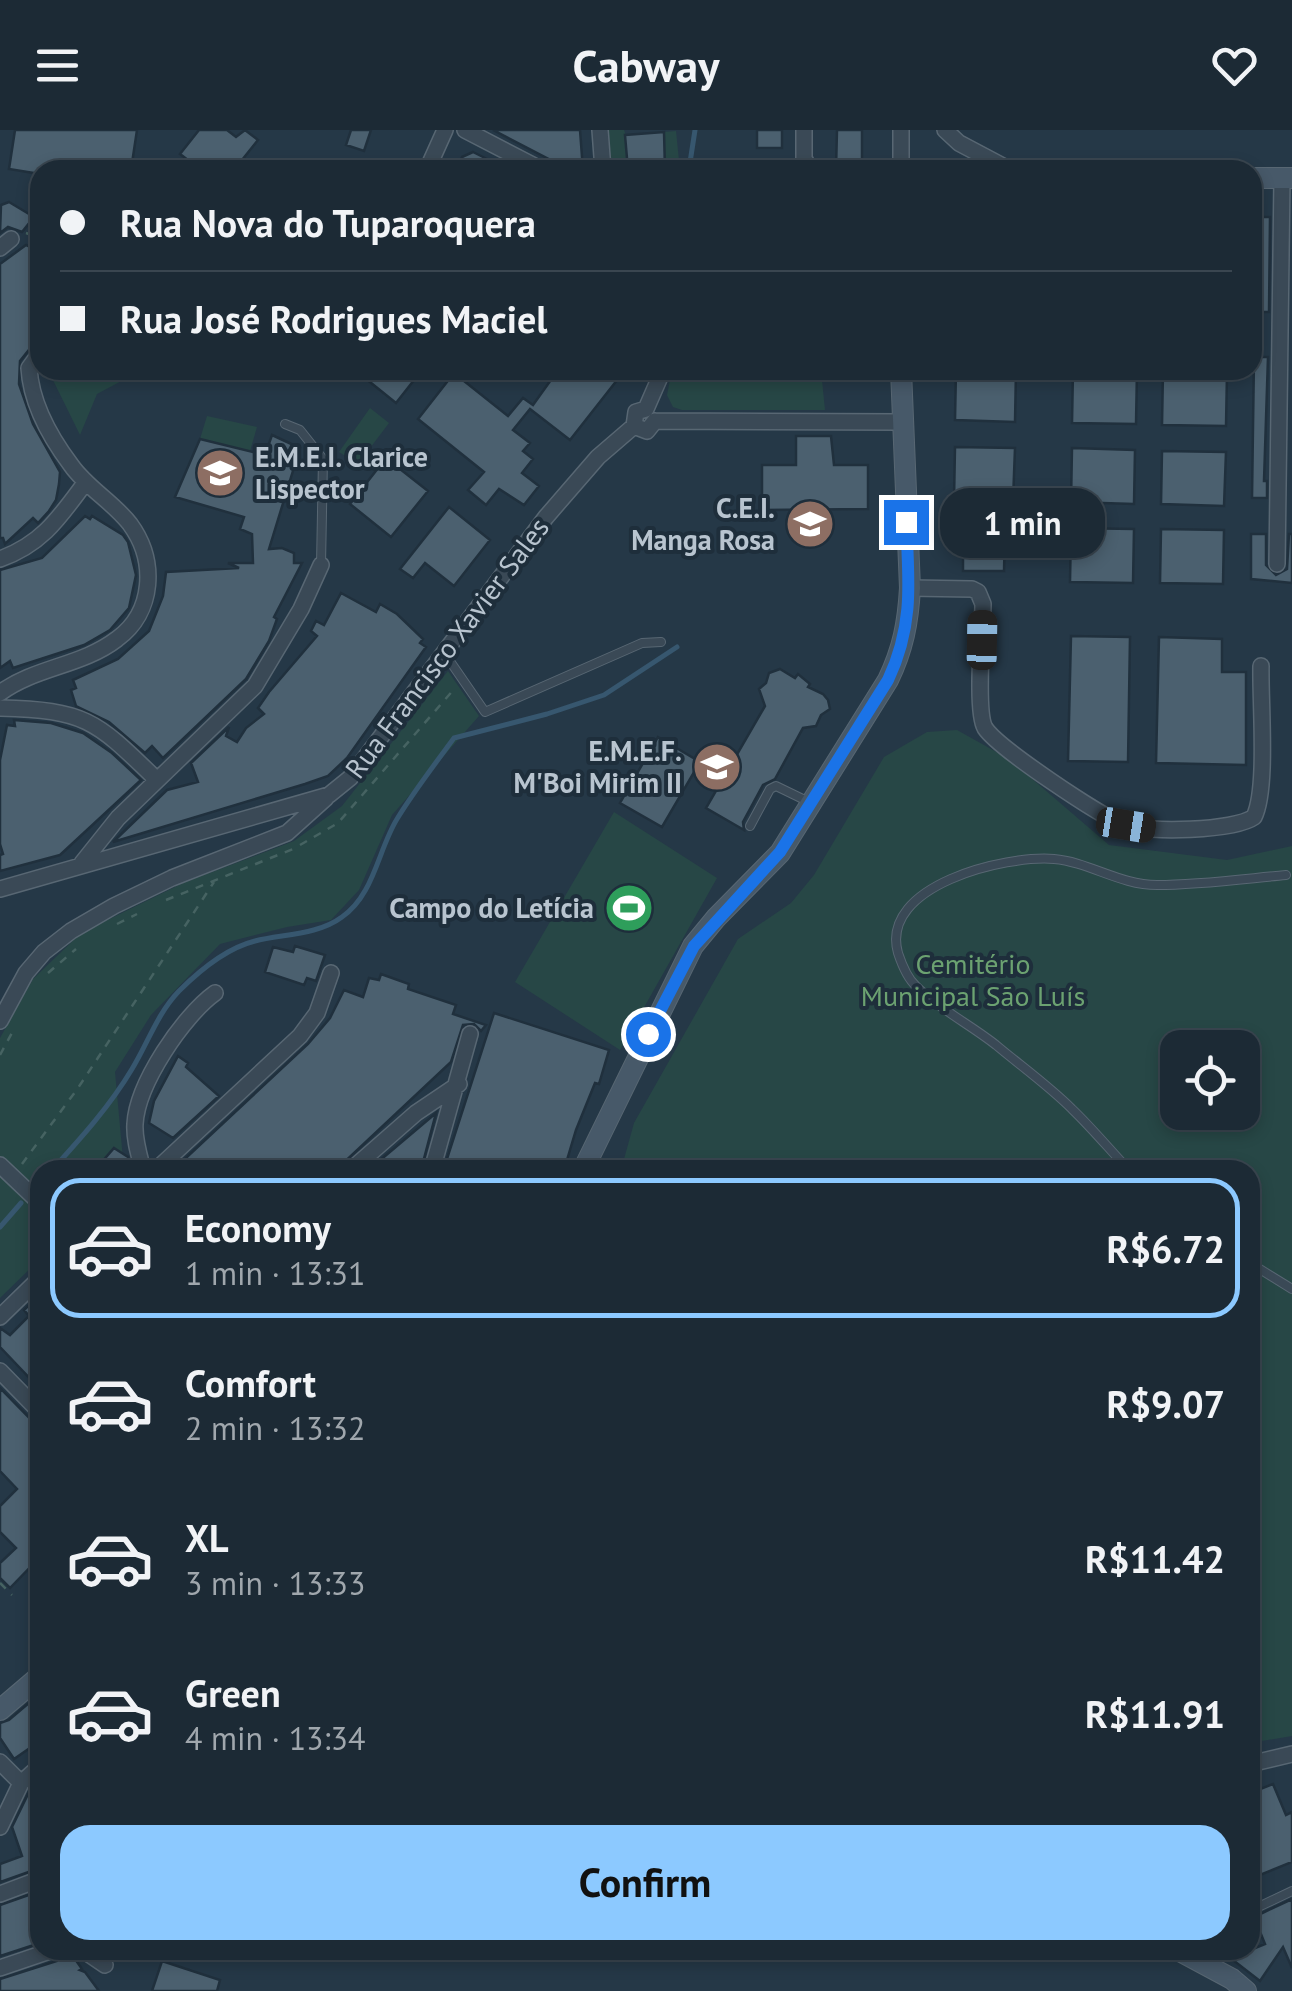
<!DOCTYPE html>
<meta charset="utf-8">
<style>
body{margin:0;font-family:"PT Sans",sans-serif;background:#293641;color:#f1f3f6;height:100vh;display:flex;flex-direction:column;font-size:38px;white-space:nowrap}
*{box-sizing:border-box;margin:0}
p{font-size:32px;color:#a0a7ad}
.icon{flex:none;width:55px;height:55px;fill:none;stroke:currentColor;stroke-width:2;stroke-linecap:round;stroke-linejoin:round}
.map{position:relative;flex:1;overflow:hidden}
.details{position:absolute;left:30px;top:1030px;width:1230px;height:800px;display:flex;flex-direction:column;background:#1c2a35;border-radius:30px;box-shadow:0 5px 15px #0003,0 0 0 2px #3a4650}
.details>*{flex:none}
.banner{position:absolute;left:30px;top:30px;width:1232px;height:220px;border-radius:30px;box-shadow:0 5px 15px #0003,0 0 0 2px #3a4650;display:grid;align-content:center;height:220px;padding:0 30px;background:#1c2a35}
.fabs{position:absolute;left:1160px;top:900px;display:grid;gap:20px}
.fabs a{display:grid;place-items:center;width:100px;height:100px;border-radius:20px;background:#1c2a35;box-shadow:0 5px 15px #0003,0 0 0 2px #3a4650;font-size:50px}
.end{position:absolute;width:45px;height:45px;margin:-22px;border:12px solid #1a73e8;background:#fff;box-shadow:0 0 0 5px #fff}
.from{border-radius:50%}
.bubble{position:absolute;height:70px;border-radius:30px;background:#1c2a35;box-shadow:0 5px 15px #0003,0 0 0 2px #3a4650;font-size:32px;font-weight:600;line-height:70px;text-align:center}
.car{position:absolute;width:30px;height:60px;margin:-30px -15px;border-radius:12px;box-shadow:0 0 8px 2px #0007;background:linear-gradient(#222 24%,#8ab4d8 0 40%,#222 0 76%,#8ab4d8 0 86%,#222 0)}
.banner b{display:flex;align-items:center;gap:35px;height:95px;font-size:38px}
.banner b+b{border-top:2px solid #3a4650}
.banner i{width:25px;height:25px;background:#f1f3f6}
ul{padding:18px 0 0;list-style:none}
li{display:flex;align-items:center;gap:30px;height:140px;margin:0 20px 15px;padding:0 10px;border:5px solid transparent;border-radius:30px}
li div{flex:1}
li b{display:block;font-size:38px}
li em{font-style:normal;font-weight:600}
li.current{border-color:#8cc9ff}
li>.icon{width:90px;height:90px;stroke-width:1.5}
.action{display:flex;gap:20px;margin-top:auto;padding:20px 30px}
.action a{flex:1;height:115px;border-radius:30px;background:#8cc9ff;color:#111;font-size:40px;font-weight:600;line-height:115px;text-align:center}
header{display:flex;justify-content:space-between;align-items:center;height:130px;padding:0 30px;background:#1c2a35;font-size:45px;font-weight:600}
.map>svg:first-child{display:block}
.green{fill:#274746;fill-rule:evenodd}
.lines{fill:none;stroke-linecap:round;stroke-linejoin:round}
.stream{stroke:#37576f;stroke-width:5}
.building{fill:#4b606f;stroke:#20303d;stroke-width:2.5}
.lane-casing{stroke:#586773;stroke-width:10}
.street-casing{stroke:#586773;stroke-width:18}
.secondary-casing{stroke:#586773;stroke-width:22}
.path{stroke:#466362;stroke-width:2.5;stroke-dasharray:8 8;stroke-linecap:butt}
.lane{stroke:#3a4956;stroke-width:8}
.street{stroke:#3a4956;stroke-width:15}
.secondary{stroke:#475969;stroke-width:20}
.route{stroke:#1a73e8;stroke-width:12}
.labels{text-anchor:middle;stroke-width:8;stroke-linejoin:round;paint-order:stroke}
.poi-label{font-size:28px;font-weight:bold;fill:#b8c4cf;stroke:#1e2e3b;text-anchor:end}
.street-label{font-size:28px;fill:#b8c4cf;stroke:#1e2e3b}
.park-label{font-size:28px;fill:#6ca271;stroke:#1e2e3b}
</style>
<header><svg class="icon" aria-label="menu" viewBox="0 0 24 24"><path d="M4 6h16M4 12h16M4 18h16"/></svg>Cabway<svg class="icon" aria-label="heart" viewBox="0 0 24 24"><path d="M12 20l-8-8c-3-5 5-10 8-4 3-6 11-1 8 4z"/></svg></header>
<div class="map">
<svg width="1292" height="1861" viewBox="0 0 1292 1861">
<rect width="100%" height="100%" fill="#253847"/>
<path class="green" d="M608,0h16l2,5 50,-4 4,39h-68z
M54,240h88l-45,24 -17,41 -30,-61z
M672,240h149l4,40h-143l-9,-3 -6,-12z
M370,278l19,15 -31,41 -19,-12z
M207,286l50,11 -7,24 -50,-12z
M448,541l31,45 -87,99 -33,75 -28,30 -44,7 -67,17 -69,71 -36,57 9,98h-84v89l-40,39v-260l33,-59 48,-46 102,-50 111,-42 48,-35z
M957,600l52,29 100,86 118,15 65,-14v890l-42,7v-573h-629l13,-47 104,-184 53,-36 23,-28 70,-118 43,-25zM1178,918h64v64h-64z
M614,682l103,66 -97,172 -105,-68z"/>
<g class="lines">
<path class="stream" d="M689,39l6,-39
M52,1040c29,-32 58,-64 80,-101 16,-26 25,-55 47,-78 20,-20 48,-43 76,-50 28,-7 63,-6 87,-24 32,-22 36,-67 55,-98 17,-28 38,-55 57,-81l93,-24 57,-19 73,-48
M39,1054l1,-1
M0,1097l21,-24"/>
</g>
<path class="building" d="M15,0h122l-6,40h-91v4l-31,-5z
M199,0h28l9,7 9,-7 13,10 -24,30h-33l-21,-16z
M351,0h20l-7,21 -18,-6z
M493,0h87l3,40h-13z
M757,0h25v18h-25z
M837,0h25v40h-26z
M664,2l1,38h-37l-3,-35z
M473,22l36,18h-52l5,-13z
M9,72l25,15 -12,15 -14,-5 -8,6 1,-28z
M1257,87h13l-1,95h-14z
M26,115l14,6v91l-8,4 -12,15 -1,23 14,40 27,48 -1,12 -3,16 -7,11 -11,12 -5,-5 -28,26 -2,-6h-3v-274z
M1254,227h14l-4,124h3v17h-15z
M355,240h67l-26,33z
M558,240h67l-55,70 -40,-31 -17,21 17,13 -7,8 10,8 -11,14 17,13 -15,19 -25,-16 -13,16 -18,-15 16,-18 -66,-53 36,-46 54,43 15,-18 10,7z
M956,240h60l-1,52 -60,-2z
M1073,240h64l-1,54 -64,-1z
M1163,241l64,2 -1,53 -64,-1z
M272,305l28,13 -31,101 13,-1 12,5v10h8l-28,54 3,2 -8,22 -23,38 -83,79 -11,-12 -7,7 -36,-31 -33,-16 -5,-16 5,-2 -3,-8 45,-21 31,-28 14,-35 3,-24 73,-4 -11,-5h25l-1,-29 -12,-5 4,-12 -69,-20 25,-58 65,16z
M796,306h35l3,29h34v44l-106,1v-45h34z
M955,317l60,1 -2,53 -59,-1z
M1072,318l63,2 -1,54 -63,-2z
M1162,321l64,1 -2,54 -63,-2z
M386,328l42,33 -37,46 -41,-33z
M449,377l41,33 -36,46 -29,-23 -12,15 -13,-9z
M85,386l5,3 2,-3 31,19 5,7 8,33 -7,33 -19,22 -26,15 -71,23 -3,-7 -10,7v-98l42,-12z
M1071,398l63,1 -1,54 -63,-1z
M1161,399l63,1 -1,54 -63,-1z
M981,401h24l-1,40h-41v-31h18z
M1251,404h15v31l10,10 11,-6 2,-35h3v49l-41,-4z
M341,463l35,19 4,-8 17,10 26,25 -3,4 6,4 -79,111 -19,18 -23,8 -192,58 54,-52 31,-8 -7,-19 38,-36 -3,9 11,6 9,-14 18,-14 -6,-6 11,-16 48,-56 -6,-5 5,-10 8,4z
M1071,506l59,1 -2,125 -60,-1z
M1159,507l63,2v33h24v93l-90,-2z
M780,539l15,9 3,-4 12,10 -2,3 15,7 5,6 2,9 -9,6 -5,11 -13,2 -28,51 -12,6 -20,37 1,8 -38,-22 59,-102 -6,-17 7,-6 3,-10z
M14,590l37,3 32,10 29,20 29,27 -81,75 -60,16v-16l3,-1 -3,-10v-84l7,-35 8,1z
M658,607l42,25 -38,65 -42,-24z
M295,816l30,9 -9,26 -9,-3 -3,7 -39,-13 8,-25 20,5z
M381,844l28,10 -1,5 48,16 -3,9 33,11 -5,6 -7,-7 -11,1 -12,37 -115,108h-163l135,-126 22,-26 14,-28 19,7 6,-19 10,2z
M494,883l115,37 -10,34 -4,-1 -19,47 -12,40 -120,-2z
M178,926l10,7 -2,4 33,29 -46,42 -24,-15 5,-22z
M436,983l-15,57h-35l-8,-8z
M114,1018l14,9 3,13h-36z
M40,1164v95l-40,-42v-19l10,7 19,-19 -5,-6z
M0,1258l40,41v128l-30,31 -10,-10v-15l16,-15 -16,-16v-26l17,-17 -17,-18z
M36,1567l4,6v38l-26,18 -14,-21v-15l9,-3z
M40,1651v87l-40,14v-18l22,-8 -10,-29 18,-37z
M1273,1654l13,31 6,-3v50l-42,17v-86z
M40,1761v52l-40,13v-51z
M1292,1769v69l-9,-21 -23,34 -31,-24 7,-7 7,3 22,-9 -11,-27z
M63,1825l10,1 9,13 -2,1 5,2 14,19h-99v-12l57,-18z
M162,1831l58,19 -3,11h-65z"/>
<g class="lines">
<g class="lane-casing">
<path id="lane" d="M285,294l15,6 23,29 -2,106
M445,524l40,58 157,-69 19,-1
M750,696l20,-37 6,-3 33,16
M1129,1040c-19,-20 -37,-42 -57,-61 -23,-23 -51,-43 -76,-64 -25,-20 -57,-36 -80,-59 -9,-8 -14,-21 -18,-33 -19,-68 108,-98 156,-94 35,3 66,26 103,26 42,0 86,-6 129,-10
M1250,1133l42,26
M1250,1781l42,-20"/>
</g>
<g class="street-casing">
<path id="street" d="M465,0l77,40
M600,0l3,40
M804,0v28l6,12
M901,0v40
M945,0l14,13 51,27
M427,40l18,-40
M0,118l11,-9
M299,243l3,-3
M646,279l-10,3 -2,14 13,5 8,-10
M646,279l17,-39
M655,291l246,1
M0,429c42,-15 59,-41 85,-76
M1277,434l5,-386
M910,458l62,1 6,3 5,12c0,24 -8,107 2,124 13,20 115,88 139,97 24,8 110,6 130,-8 14,-28 6,-116 7,-151
M0,563c35,-26 82,-27 117,-54 37,-27 40,-78 13,-115 -17,-22 -43,-36 -59,-59 -21,-28 -40,-62 -42,-97l11,-15
M0,578c87,2 96,13 157,72
M82,733l36,-45 137,-132 46,-77 20,-44
M0,759l329,-94 21,-17 196,-261 52,-60 36,-31
M0,891l26,-48 18,-21 27,-21 43,-25 58,-28 115,-45 39,-35
M0,1035l40,38
M143,1040c-4,-15 -9,-31 -8,-46 2,-40 48,-108 80,-131
M156,1040l144,-134 17,-23 14,-40
M351,1040l65,-57 43,-29
M432,1040l38,-136
M0,1187l40,-39
M0,1241l40,41
M0,1632l21,21 -21,44
M1250,1634l42,-10
M21,1653l19,-17
M0,1764l40,-15
M83,1820l22,15
M0,1838l53,-18"/>
</g>
<g class="secondary-casing">
<path id="secondary" d="M1252,48h40
M583,1040l110,-224 23,-28 64,-65 108,-173c15,-31 20,-57 22,-92l-9,-218
M0,1580l40,-34
M1178,1820l54,29 14,12"/>
</g>
<path class="path" d="M26,103l14,5
M696,638l22,18
M300,715l38,-22 117,-135
M166,770l127,-51
M117,794l20,-10
M48,843l28,-24
M0,925l13,-24
M22,1034l56,-76 136,-206
M0,1453l12,12"/>
<use href="#lane" class="lane"/>
<use href="#street" class="street"/>
<use href="#secondary" class="secondary"/>
</g>
<g class="lines">
<path class="route" d="M648,904l46,-88 86,-94 108,-172c26,-55 21,-99 18,-158"/>
</g>
<defs>
<g id="school-disc" transform="scale(2.5)"><circle r="9.5" fill="#8d6e63" stroke="#1e2e3b"/><path d="M0-5L7-2L0 1L-7-2ZM-4 1L0 2.5L4 1V4Q0 6-4 4Z" fill="#fff"/></g>
<g id="stadium-disc" transform="scale(2.5)"><circle r="9.5" fill="#2e9e5b" stroke="#1e2e3b"/><path d="M0-5a6.5 5 0 1 0 0 10a6.5 5 0 1 0 0-10ZM-3.5-1.8h7v3.6h-7Z" fill="#fff"/></g>
</defs>
<g fill-rule="evenodd">
<use href="#school-disc" x="220" y="343"/>
<use href="#school-disc" x="810" y="394"/>
<use href="#school-disc" x="717" y="637"/>
<use href="#stadium-disc" x="629" y="778"/>
</g>
<g class="labels">
<g class="poi-label">
<text x="255" y="337" text-anchor="start">E.M.E.I. Clarice<tspan x="255" dy="32">Lispector</tspan></text>
<text x="775" y="388">C.E.I.<tspan x="775" dy="32">Manga Rosa</tspan></text>
<text x="682" y="631">E.M.E.F.<tspan x="682" dy="32">M'Boi Mirim II</tspan></text>
<text x="594" y="788">Campo do Letícia</text>
</g>
<g class="street-label">
<text transform="translate(447 518) rotate(-53)" y="10">Rua Francisco Xavier Sales</text>
</g>
<g class="park-label">
<text x="973" y="844">Cemitério<tspan x="973" dy="32">Municipal São Luís</tspan></text>
</g>
</g>
</svg>
<div class="fabs">
<a><svg class="icon" aria-label="locate" viewBox="0 0 24 24"><circle cx="12" cy="12" r="6"/><path d="M12 2v4M12 18v4M2 12h4M18 12h4"/></svg></a>
</div>
<i class="end from" style="left:648px;top:904px"></i>
<i class="end" style="left:906px;top:392px"></i>
<div class="bubble" style="left:940px;top:358px;width:165px">1 min</div>
<i class="car" style="left:982px;top:510px;rotate:1deg"></i>
<i class="car" style="left:1126px;top:695px;rotate:99deg"></i>
<div class="banner">
<b><i class="from"></i>Rua Nova do Tuparoquera</b>
<b><i></i>Rua José Rodrigues Maciel</b>
</div>
<section class="details">
<ul>
<li class="current"><svg class="icon" aria-label="car" viewBox="0 0 24 24"><path d="M5 17H2v-5l4-1 3-4h7l3 4 3 1v5h-3M9 17h6M6 11h13"/><circle cx="7" cy="17" r="2"/><circle cx="17" cy="17" r="2"/></svg><div><b>Economy</b><p>1 min · 13:31</p></div><em>R$6.72</em></li>
<li><svg class="icon" aria-label="car" viewBox="0 0 24 24"><path d="M5 17H2v-5l4-1 3-4h7l3 4 3 1v5h-3M9 17h6M6 11h13"/><circle cx="7" cy="17" r="2"/><circle cx="17" cy="17" r="2"/></svg><div><b>Comfort</b><p>2 min · 13:32</p></div><em>R$9.07</em></li>
<li><svg class="icon" aria-label="car" viewBox="0 0 24 24"><path d="M5 17H2v-5l4-1 3-4h7l3 4 3 1v5h-3M9 17h6M6 11h13"/><circle cx="7" cy="17" r="2"/><circle cx="17" cy="17" r="2"/></svg><div><b>XL</b><p>3 min · 13:33</p></div><em>R$11.42</em></li>
<li><svg class="icon" aria-label="car" viewBox="0 0 24 24"><path d="M5 17H2v-5l4-1 3-4h7l3 4 3 1v5h-3M9 17h6M6 11h13"/><circle cx="7" cy="17" r="2"/><circle cx="17" cy="17" r="2"/></svg><div><b>Green</b><p>4 min · 13:34</p></div><em>R$11.91</em></li>
</ul>
<div class="action"><a>Confirm</a></div>
</section>
</div>
